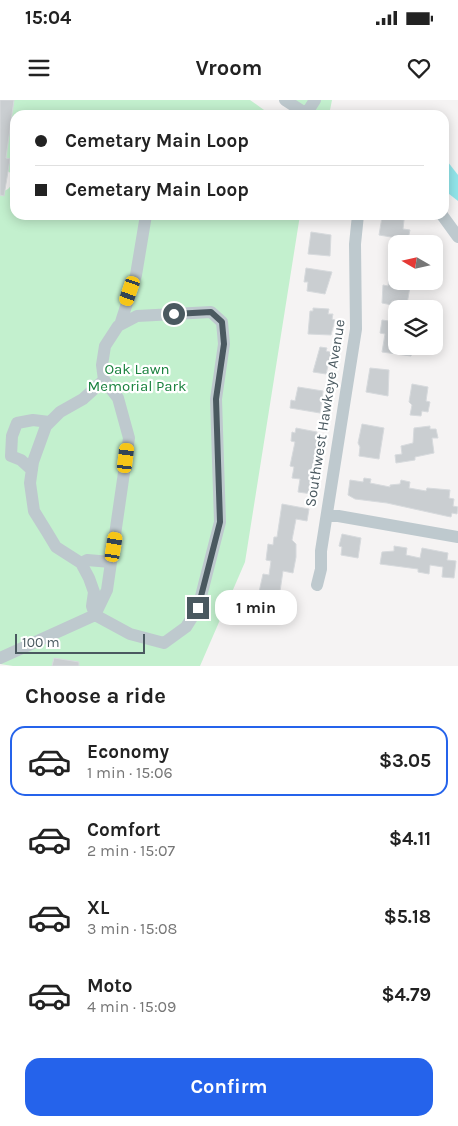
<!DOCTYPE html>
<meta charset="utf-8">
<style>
body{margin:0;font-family:Karla,sans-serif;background:#f6f6f6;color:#222;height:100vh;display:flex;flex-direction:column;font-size:19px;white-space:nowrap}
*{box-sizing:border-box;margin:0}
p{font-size:16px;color:#767676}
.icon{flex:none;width:28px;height:28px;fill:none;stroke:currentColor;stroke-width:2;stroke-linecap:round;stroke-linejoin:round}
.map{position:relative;height:566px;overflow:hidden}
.side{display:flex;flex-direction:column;background:#fff;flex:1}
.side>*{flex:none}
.top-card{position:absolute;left:10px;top:10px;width:439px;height:110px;border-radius:15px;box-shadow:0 2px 12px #0003;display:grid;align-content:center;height:110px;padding:0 25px;background:#fff}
.needle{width:32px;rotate:279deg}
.buttons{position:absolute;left:388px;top:135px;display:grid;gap:10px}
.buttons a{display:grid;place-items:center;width:55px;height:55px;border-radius:10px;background:#fff;box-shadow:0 2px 12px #0003;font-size:25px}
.scale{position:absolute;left:15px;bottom:12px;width:130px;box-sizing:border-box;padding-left:5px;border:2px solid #4a5960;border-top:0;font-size:14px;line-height:18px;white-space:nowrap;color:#4a5960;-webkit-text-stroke:4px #fff;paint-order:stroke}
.end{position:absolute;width:22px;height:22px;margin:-11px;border:6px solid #4a5960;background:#fff;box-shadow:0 0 0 2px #fff}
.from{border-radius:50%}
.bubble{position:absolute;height:35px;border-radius:15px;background:#fff;box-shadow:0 2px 12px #0003;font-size:16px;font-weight:700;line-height:35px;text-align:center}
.car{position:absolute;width:15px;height:30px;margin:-15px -8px;border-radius:6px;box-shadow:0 0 4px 1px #0007;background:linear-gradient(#f5c518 24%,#345 0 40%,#f5c518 0 76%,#345 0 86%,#f5c518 0)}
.top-card b{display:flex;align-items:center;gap:18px;height:48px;font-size:19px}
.top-card b+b{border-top:1px solid #e0e0e0}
.top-card i{width:12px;height:12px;background:#222}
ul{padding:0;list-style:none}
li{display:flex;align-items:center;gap:15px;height:70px;margin:0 10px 8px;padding:0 15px;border:2px solid transparent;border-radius:15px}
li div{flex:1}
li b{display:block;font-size:19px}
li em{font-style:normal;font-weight:700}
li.on{border-color:#2563eb}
li>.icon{width:45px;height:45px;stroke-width:1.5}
h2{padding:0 25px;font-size:22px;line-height:60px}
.cta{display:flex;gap:10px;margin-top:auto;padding:10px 25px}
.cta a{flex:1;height:58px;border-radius:15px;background:#2563eb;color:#fff;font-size:20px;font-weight:700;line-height:58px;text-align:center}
.status{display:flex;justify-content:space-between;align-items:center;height:35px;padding:0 25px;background:#fff;direction:ltr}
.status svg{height:14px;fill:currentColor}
header{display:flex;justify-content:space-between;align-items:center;height:65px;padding:0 25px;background:#fff;font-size:22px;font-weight:700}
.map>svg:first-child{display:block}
.green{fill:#c3f0ce}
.water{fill:#92e6eb}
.building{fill:#caced1;stroke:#d7dadd}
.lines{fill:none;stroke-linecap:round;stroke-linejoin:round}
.minor{stroke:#bec9ce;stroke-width:12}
.route{stroke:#4a5960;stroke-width:6}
.labels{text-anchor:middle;stroke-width:4.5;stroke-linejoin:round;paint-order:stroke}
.park-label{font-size:15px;fill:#1a823e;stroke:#fff}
.street-label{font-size:15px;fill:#4a5960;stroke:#fff}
</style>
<div class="status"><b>15:04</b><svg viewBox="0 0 49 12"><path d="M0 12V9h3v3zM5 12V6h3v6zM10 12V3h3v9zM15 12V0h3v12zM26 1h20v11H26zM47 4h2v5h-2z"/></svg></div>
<header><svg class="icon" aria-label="menu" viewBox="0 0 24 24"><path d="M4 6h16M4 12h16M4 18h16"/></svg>Vroom<svg class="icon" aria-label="heart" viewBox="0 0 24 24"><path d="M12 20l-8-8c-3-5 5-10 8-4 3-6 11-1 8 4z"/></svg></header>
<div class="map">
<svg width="458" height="566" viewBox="0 0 458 566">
<rect width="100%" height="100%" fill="#f5f3f3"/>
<path class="green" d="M12,0h238l21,15h-256v61l-15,-10v-47z
M293,0h39l-3,15h-18z
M15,81v34h285l-55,347 -45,104h-187l-13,-2v-471l8,-4z"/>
<path class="water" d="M444,57l14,18v26l-14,-11z"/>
<path class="building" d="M0,0h14l-8,58 4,1 -6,37 -4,-1z
M382,117l22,3 -1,9 7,1 -3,14h-10v-6l-18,-3z
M311,132l20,3 -1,21 -22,-2z
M306,168l26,4 -7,22 -18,-3 1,-9h-4z
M389,177l7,1v3h15l-4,23 -15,-3v4l-10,-2 1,-18 5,1z
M313,208l16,1 -1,5h5l-1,5 3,1 -4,15 -23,-1 2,-23h3z
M382,220l14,2v24h17l-2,10 -29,-4 3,-18 -5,-1z
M320,247l7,1 -1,3 7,2 -2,13h-3l-2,8 -13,-2z
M370,268l19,2 -1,26 -22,-4z
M412,284l16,3 -2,14 4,1 -2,10 -6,-1 -1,5 -11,-1 2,-10 -3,-3z
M298,287l25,4 -3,22 -30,-5 1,-8 4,1z
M362,324l22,4 -5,31 -20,-3 1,-9 -2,-4z
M430,326v3h6l2,9h-6l2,15 -19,4v3l-19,3 -1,-8 7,-1 -1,-8 12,-3 1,-15z
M296,328l21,4 -1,7 2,5 -6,25h4l-4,25 -14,-2 2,-13 -8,-1 2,-11 -4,-1 5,-24 -4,-1 1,-9 3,1z
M364,378l7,1 -1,4 20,4v-2l10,-1 1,-4 9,2 -1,6 17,3 1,-3 23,2 -1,8 5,1 -1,7 5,1 -1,7 -5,-1 -1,4 -5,-1 -59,-13 -32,-4 -7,-4 2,-15 13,2z
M282,404l27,5 -2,12 -11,-2 -4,21 4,4v13l-3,16 -10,-2 -4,27 10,2 -1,10 -34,-8 1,-10h4l4,-18 6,1 2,-14 -5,-1 2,-16 5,1 1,-8h3z
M342,434l19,4 -3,20 -17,-3 1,-8 -3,-1z
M394,446l13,2 -1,7 14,3 2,-10 26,5 -1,7 9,1 -2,17 -12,-1 1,-10 -13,-2 -1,9 -11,-2v-3l-38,-5 2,-12 12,-1z
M54,558l25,4v4h-27z"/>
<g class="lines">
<path class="minor" d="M285,0l23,15
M306,14l9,-14
M442,115l16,22
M120,225l16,-50 10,-60
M32,370l-11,-10 -10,-4 1,-20 5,-13 16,-3 16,2
M327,414l131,23
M81,463l6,-3 24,2
M317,485l4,-16v-18l35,-222 -1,-85 3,-29
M95,515l-3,-9 2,-14 -5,-14 -8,-15 -25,-16 -9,-15 -13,-21 -4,-28 3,-21 13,-36 14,-14 23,-13 21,-19
M0,558l95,-43 12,-25 22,-152 -11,-40 -14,-18 -2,-15 3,-19 13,-20 19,-10 74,-4 11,10 2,22 -8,55 4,123 -22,86 -12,19 -22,16 -34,-9 -35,-19"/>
</g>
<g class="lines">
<path class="route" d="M174,214l37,-2 11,10 2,22 -8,55 4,123 -22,86"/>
</g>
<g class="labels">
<g class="park-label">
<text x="137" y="274">Oak Lawn<tspan x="137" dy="17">Memorial Park</tspan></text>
</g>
<g class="street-label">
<text transform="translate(325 313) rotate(-81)" y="5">Southwest Hawkeye Avenue</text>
</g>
</g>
</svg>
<div class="buttons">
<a><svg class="needle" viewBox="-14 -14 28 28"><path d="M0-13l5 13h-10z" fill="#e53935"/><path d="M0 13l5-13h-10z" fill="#767676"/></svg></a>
<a><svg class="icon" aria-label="layers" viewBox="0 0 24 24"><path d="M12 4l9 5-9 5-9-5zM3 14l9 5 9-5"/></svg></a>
</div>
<div class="scale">100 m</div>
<i class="end from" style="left:174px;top:214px"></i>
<i class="end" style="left:198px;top:508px"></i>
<div class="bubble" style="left:215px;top:490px;width:82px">1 min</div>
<i class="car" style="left:130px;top:191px;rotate:199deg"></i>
<i class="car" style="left:126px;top:358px;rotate:7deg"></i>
<i class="car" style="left:114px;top:447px;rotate:9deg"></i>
<div class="top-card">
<b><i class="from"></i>Cemetary Main Loop</b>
<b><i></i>Cemetary Main Loop</b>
</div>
</div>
<section class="side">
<h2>Choose a ride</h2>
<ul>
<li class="on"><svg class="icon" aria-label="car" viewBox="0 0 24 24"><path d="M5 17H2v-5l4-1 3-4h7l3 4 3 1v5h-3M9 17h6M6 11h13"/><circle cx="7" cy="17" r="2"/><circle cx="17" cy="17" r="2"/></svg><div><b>Economy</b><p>1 min · 15:06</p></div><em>$3.05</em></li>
<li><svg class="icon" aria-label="car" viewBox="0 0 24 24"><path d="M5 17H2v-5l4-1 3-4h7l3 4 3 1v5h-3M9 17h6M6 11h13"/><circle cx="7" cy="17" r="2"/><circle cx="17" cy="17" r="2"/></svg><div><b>Comfort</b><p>2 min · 15:07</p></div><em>$4.11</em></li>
<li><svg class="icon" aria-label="car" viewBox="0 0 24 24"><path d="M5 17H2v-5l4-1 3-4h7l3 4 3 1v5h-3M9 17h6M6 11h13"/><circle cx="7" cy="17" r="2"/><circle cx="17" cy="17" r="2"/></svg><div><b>XL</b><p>3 min · 15:08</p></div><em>$5.18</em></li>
<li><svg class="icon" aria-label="car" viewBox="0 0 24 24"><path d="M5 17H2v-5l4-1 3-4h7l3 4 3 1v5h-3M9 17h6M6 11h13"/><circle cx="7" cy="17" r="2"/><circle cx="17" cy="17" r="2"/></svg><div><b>Moto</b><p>4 min · 15:09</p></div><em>$4.79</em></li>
</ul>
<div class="cta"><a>Confirm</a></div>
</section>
